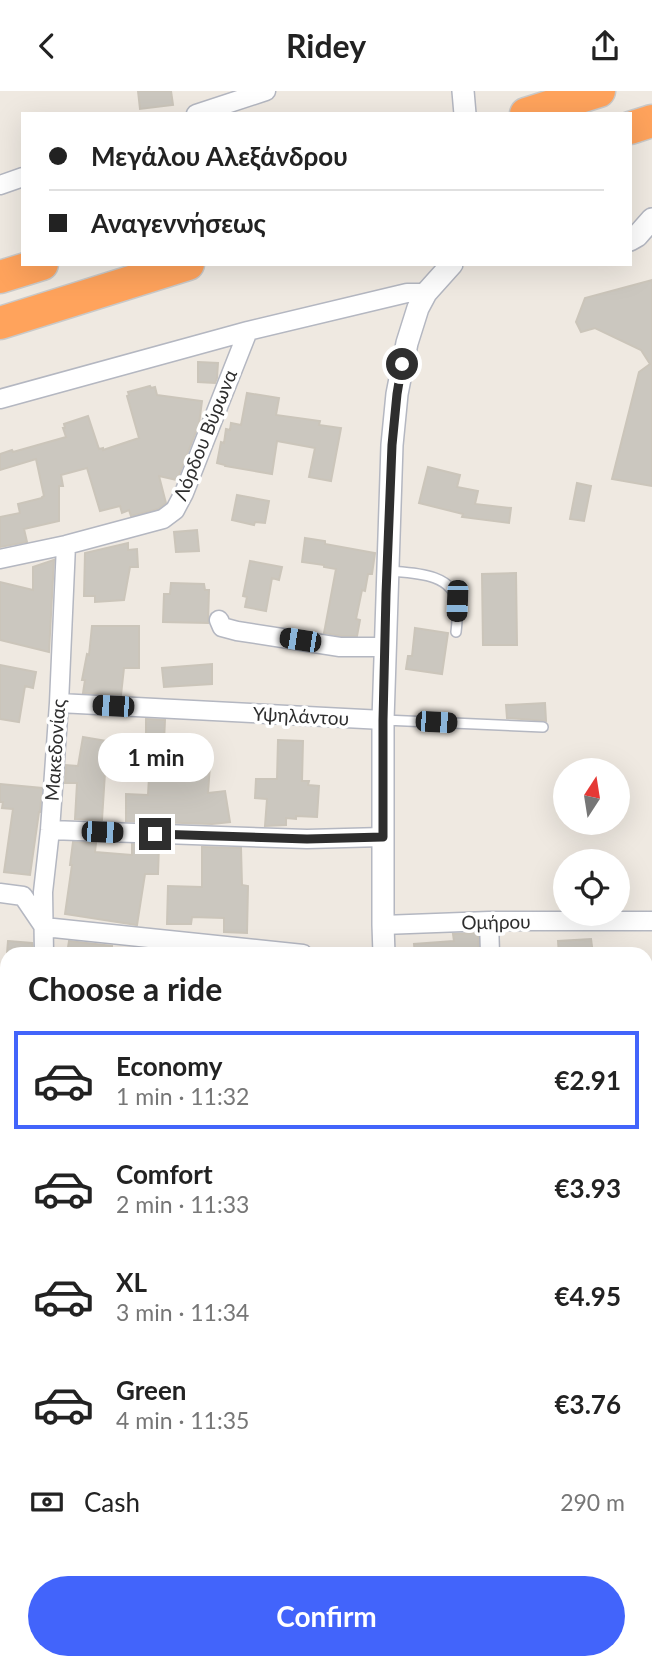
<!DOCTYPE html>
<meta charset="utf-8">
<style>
body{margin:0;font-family:Lato,sans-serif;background:#f6f6f6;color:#222;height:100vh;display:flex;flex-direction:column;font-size:26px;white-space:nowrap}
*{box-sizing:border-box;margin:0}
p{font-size:23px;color:#767676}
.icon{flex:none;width:38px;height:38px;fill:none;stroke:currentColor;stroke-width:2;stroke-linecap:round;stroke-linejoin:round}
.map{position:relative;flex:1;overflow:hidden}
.details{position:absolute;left:0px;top:856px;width:653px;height:723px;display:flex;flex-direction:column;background:#fff;border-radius:21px 21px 0 0;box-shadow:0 7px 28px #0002}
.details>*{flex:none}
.top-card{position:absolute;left:21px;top:21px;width:611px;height:154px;border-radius:0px;box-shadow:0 7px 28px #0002;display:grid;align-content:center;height:154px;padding:0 28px;background:#fff}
.needle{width:46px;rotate:12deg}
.tools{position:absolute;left:553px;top:667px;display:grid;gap:14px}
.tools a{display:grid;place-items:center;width:77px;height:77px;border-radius:50%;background:#fff;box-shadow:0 7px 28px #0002;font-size:35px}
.end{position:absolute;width:32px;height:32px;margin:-16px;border:9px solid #2e2e2e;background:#fff;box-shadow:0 0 0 4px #fff}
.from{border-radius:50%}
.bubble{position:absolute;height:49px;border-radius:24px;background:#fff;box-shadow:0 7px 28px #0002;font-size:23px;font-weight:700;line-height:49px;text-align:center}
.car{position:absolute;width:21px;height:42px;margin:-21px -10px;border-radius:9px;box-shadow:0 0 5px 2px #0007;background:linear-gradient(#222 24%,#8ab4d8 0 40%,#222 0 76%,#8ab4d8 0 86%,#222 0)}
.top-card b{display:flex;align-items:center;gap:24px;height:66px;font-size:26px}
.top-card b+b{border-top:2px solid #e0e0e0}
.top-card i{width:18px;height:18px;background:#222}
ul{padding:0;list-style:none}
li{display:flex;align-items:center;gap:21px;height:98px;margin:0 14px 10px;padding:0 14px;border:4px solid transparent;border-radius:0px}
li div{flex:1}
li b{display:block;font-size:26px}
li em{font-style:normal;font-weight:700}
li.active{border-color:#4264fb}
li>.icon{width:63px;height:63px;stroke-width:1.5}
h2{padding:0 28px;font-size:32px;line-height:84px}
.pay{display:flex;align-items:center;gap:18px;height:77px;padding:0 28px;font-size:26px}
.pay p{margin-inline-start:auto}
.primary-button{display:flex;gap:14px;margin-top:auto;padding:14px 28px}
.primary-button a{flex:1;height:80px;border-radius:42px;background:#4264fb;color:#fff;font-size:28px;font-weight:700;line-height:80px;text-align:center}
header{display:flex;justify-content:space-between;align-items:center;height:91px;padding:0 28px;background:#fff;font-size:32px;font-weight:700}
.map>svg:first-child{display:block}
.building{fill:#cbc7bf;stroke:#cbc5ba;stroke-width:2}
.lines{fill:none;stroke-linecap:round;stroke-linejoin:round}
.service-casing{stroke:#b4b7c1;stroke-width:12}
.minor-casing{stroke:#b4b7c1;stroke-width:21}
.tertiary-casing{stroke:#b4b7c1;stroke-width:24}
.motorway-casing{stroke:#c9c9c9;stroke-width:35}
.service{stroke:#fff;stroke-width:9}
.minor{stroke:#fff;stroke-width:18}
.tertiary{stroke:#fff;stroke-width:21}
.motorway{stroke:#ffa35c;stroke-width:32}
.route{stroke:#2e2e2e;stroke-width:9}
.labels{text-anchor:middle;stroke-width:7;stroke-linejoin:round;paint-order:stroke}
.street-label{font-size:19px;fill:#2e2e2e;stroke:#fff}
</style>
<header><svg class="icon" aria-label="back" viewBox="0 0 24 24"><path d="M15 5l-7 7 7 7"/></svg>Ridey<svg class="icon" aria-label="share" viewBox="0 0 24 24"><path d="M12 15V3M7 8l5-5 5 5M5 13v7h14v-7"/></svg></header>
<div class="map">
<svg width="652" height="1578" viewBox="0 0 652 1578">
<rect width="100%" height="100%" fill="#efe9e1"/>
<path class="building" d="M138,0h33l2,14 -33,4z
M652,189v206l-40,-7 27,-107 11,-8 -9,-14 -46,-22 -14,4 -5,-10 9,-24z
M198,271l20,1 -1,15 -2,5 -17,-1z
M150,295l1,2 4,-1 2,8 45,6 -3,23 -22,56 -18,-4 7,27 -8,6 -27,7 -2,-6 -7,3 -2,-7 -20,5 -13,-43 -26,7 2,11h-4v35l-35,8 3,13 -27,5v-30l20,-4 -2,-9 24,-6v-1l2,-1 -8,-37 -36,11v-16l12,-4 1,2 53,-15 -3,-9h2l-1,-4 24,-8 11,33 4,-1v2l36,-12 -12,-42 2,-1 -1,-3z
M247,302l32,5 -3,17 44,6 -1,4 22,3 -10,53 -22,-4 6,-29 -38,-7 -5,33 -47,-8v-1l-8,-2 4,-21 3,1 2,-14 4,1 1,-7 10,2z
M428,376l32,8 -3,12 21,4 -3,13 36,4 -2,15 -47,-6 1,-3 -44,-11z
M577,392l14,3 -7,35 -14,-2z
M237,404l32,6 -4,22 -10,-1 -1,3 -22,-5z
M197,439l2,21 -23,1 -2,-20z
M305,447l20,3v3l50,9 -3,21h-4l-3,17 -3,-1 -6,29 4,1 -3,16h-16l-17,-3 12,-64 -12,-2v-2l-22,-3z
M128,452v7l9,-1 1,18h-8l-6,33 -29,2v-6h-11l1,-43z
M54,469l-5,92 -49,-12v-58l33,8v-23z
M250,470l32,6 -3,13 -7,-2 -6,33 -21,-4 2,-10 -4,-1z
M516,482l1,72h-34l-1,-71z
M171,492l33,1 1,6h4l-1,33 -45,-1 1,-28h6z
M92,535h47v42h-15l-3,27 -38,-2 2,-13h-3l5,-26 2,1z
M415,537l33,5 -6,41 -36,-5 2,-13h4z
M212,573v20l-48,3 -2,-19z
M0,574l36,7 -3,16 -8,-2 -6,36 -19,-3z
M545,612l1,18 -39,-3 -1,-13z
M146,628l19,1 -1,21 -18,-1z
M83,646l24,4 -5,79 -27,-1 2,-36h-12l1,-18 12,1z
M278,649l25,1 -1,40h7l-1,4 11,1 -2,31 -21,-1v3l-10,-1v7l-21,1 2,-27 -12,-1 1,-19h21z
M177,673l33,1 -2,28 17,-2 5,31 -18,2 -86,-3v-27l22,1 1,-18 28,1z
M0,693l42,4 -2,24h-1l-9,63 -26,-3 9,-63 -11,-1 1,-6h-3z
M73,751l23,1 -1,9 37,3v-11l27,2 -1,28h-13l-8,51 -72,-11 7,-49h-2z
M202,756l39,1 1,37 6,1 -1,47 -23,-1v-14l-32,-1 -1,7h-24l1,-38 34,1z
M478,842l1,21h-64l-1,-10 40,-3 -1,-7z
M591,848l2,15h-34l-1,-13z
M8,850l24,2 1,11h-26z
M69,850l43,5v8h-45z"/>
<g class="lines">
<g class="service-casing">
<path id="service" d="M389,480c24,2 65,2 68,33 1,9 0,19 -1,28
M384,629l159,7"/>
</g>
<g class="minor-casing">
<path id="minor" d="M196,23l70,-23
M0,94l23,-8
M0,308l248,-68 159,-38h19
M0,468l66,-14 97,-26 12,-9 9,-17 64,-162
M219,529l3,7 15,4 103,16h45
M59,612l324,17
M50,739l257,9 76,-2
M0,802l23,3 21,31 259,27
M489,830l1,33
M383,834l106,-4h163
M44,863l-1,-62 7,-62 9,-127 7,-158
M646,1061l6,-1
M0,1134h7
M0,1266l7,-2
M646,1467h6
M218,1572l4,6
M383,1572l2,6"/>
</g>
<g class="tertiary-casing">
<path id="tertiary" d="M463,0l2,23
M630,149l7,-4 15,-17
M384,863l-1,-29v-205l9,-275 5,-51 10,-51 11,-35 8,-15 26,-29
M646,1268h6
M522,1572l1,6
M231,1578h64"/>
</g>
<g class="motorway-casing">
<path id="motorway" d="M526,23l73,-23
M630,37l22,-7
M0,186l42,-13
M0,232l188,-59"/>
</g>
<use href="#service" class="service"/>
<use href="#minor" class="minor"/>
<use href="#tertiary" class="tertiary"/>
<use href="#motorway" class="motorway"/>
</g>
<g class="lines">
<path class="route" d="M155,743l152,5 76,-2v-117l3,-126 6,-149 5,-51 5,-30"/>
</g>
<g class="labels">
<g class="street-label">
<text transform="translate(205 344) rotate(-68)" y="7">Λόρδου Βύρωνα</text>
<text transform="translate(301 625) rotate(3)" y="7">Υψηλάντου</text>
<text transform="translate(55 659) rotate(-86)" y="7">Μακεδονίας</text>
<text transform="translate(496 831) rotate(-1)" y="7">Ομήρου</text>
</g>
</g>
</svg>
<div class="tools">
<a><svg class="needle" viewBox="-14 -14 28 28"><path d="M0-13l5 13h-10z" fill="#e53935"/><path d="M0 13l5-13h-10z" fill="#767676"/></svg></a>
<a><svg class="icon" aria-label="locate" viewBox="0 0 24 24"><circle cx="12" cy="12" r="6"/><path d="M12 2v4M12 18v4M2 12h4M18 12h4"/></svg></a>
</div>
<i class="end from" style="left:402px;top:273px"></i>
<i class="end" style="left:155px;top:743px"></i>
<div class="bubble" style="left:98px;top:642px;width:116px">1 min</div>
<i class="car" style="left:457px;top:510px;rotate:182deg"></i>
<i class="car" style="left:300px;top:549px;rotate:279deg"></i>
<i class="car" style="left:113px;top:615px;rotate:273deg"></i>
<i class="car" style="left:436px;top:631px;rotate:93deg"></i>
<i class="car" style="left:102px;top:741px;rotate:92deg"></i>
<div class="top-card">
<b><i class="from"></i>Μεγάλου Αλεξάνδρου</b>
<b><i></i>Αναγεννήσεως</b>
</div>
<section class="details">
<h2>Choose a ride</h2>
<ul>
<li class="active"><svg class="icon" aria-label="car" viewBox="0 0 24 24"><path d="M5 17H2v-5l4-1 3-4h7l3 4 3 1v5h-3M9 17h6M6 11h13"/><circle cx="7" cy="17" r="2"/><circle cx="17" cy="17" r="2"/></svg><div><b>Economy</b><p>1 min · 11:32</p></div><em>€2.91</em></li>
<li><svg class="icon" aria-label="car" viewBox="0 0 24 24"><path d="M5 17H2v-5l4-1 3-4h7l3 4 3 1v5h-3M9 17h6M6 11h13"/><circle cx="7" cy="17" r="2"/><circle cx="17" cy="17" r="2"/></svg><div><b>Comfort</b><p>2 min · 11:33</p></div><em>€3.93</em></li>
<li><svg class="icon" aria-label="car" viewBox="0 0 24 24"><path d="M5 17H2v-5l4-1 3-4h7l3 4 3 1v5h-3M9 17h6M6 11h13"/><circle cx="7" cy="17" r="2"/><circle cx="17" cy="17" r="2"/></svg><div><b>XL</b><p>3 min · 11:34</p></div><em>€4.95</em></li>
<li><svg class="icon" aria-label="car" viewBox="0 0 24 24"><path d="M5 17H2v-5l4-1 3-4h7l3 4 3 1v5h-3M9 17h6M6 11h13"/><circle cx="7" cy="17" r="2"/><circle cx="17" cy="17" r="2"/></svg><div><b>Green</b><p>4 min · 11:35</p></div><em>€3.76</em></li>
</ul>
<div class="pay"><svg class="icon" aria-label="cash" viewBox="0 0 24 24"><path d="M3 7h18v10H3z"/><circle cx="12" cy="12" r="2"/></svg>Cash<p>290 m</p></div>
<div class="primary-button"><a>Confirm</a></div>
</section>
</div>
